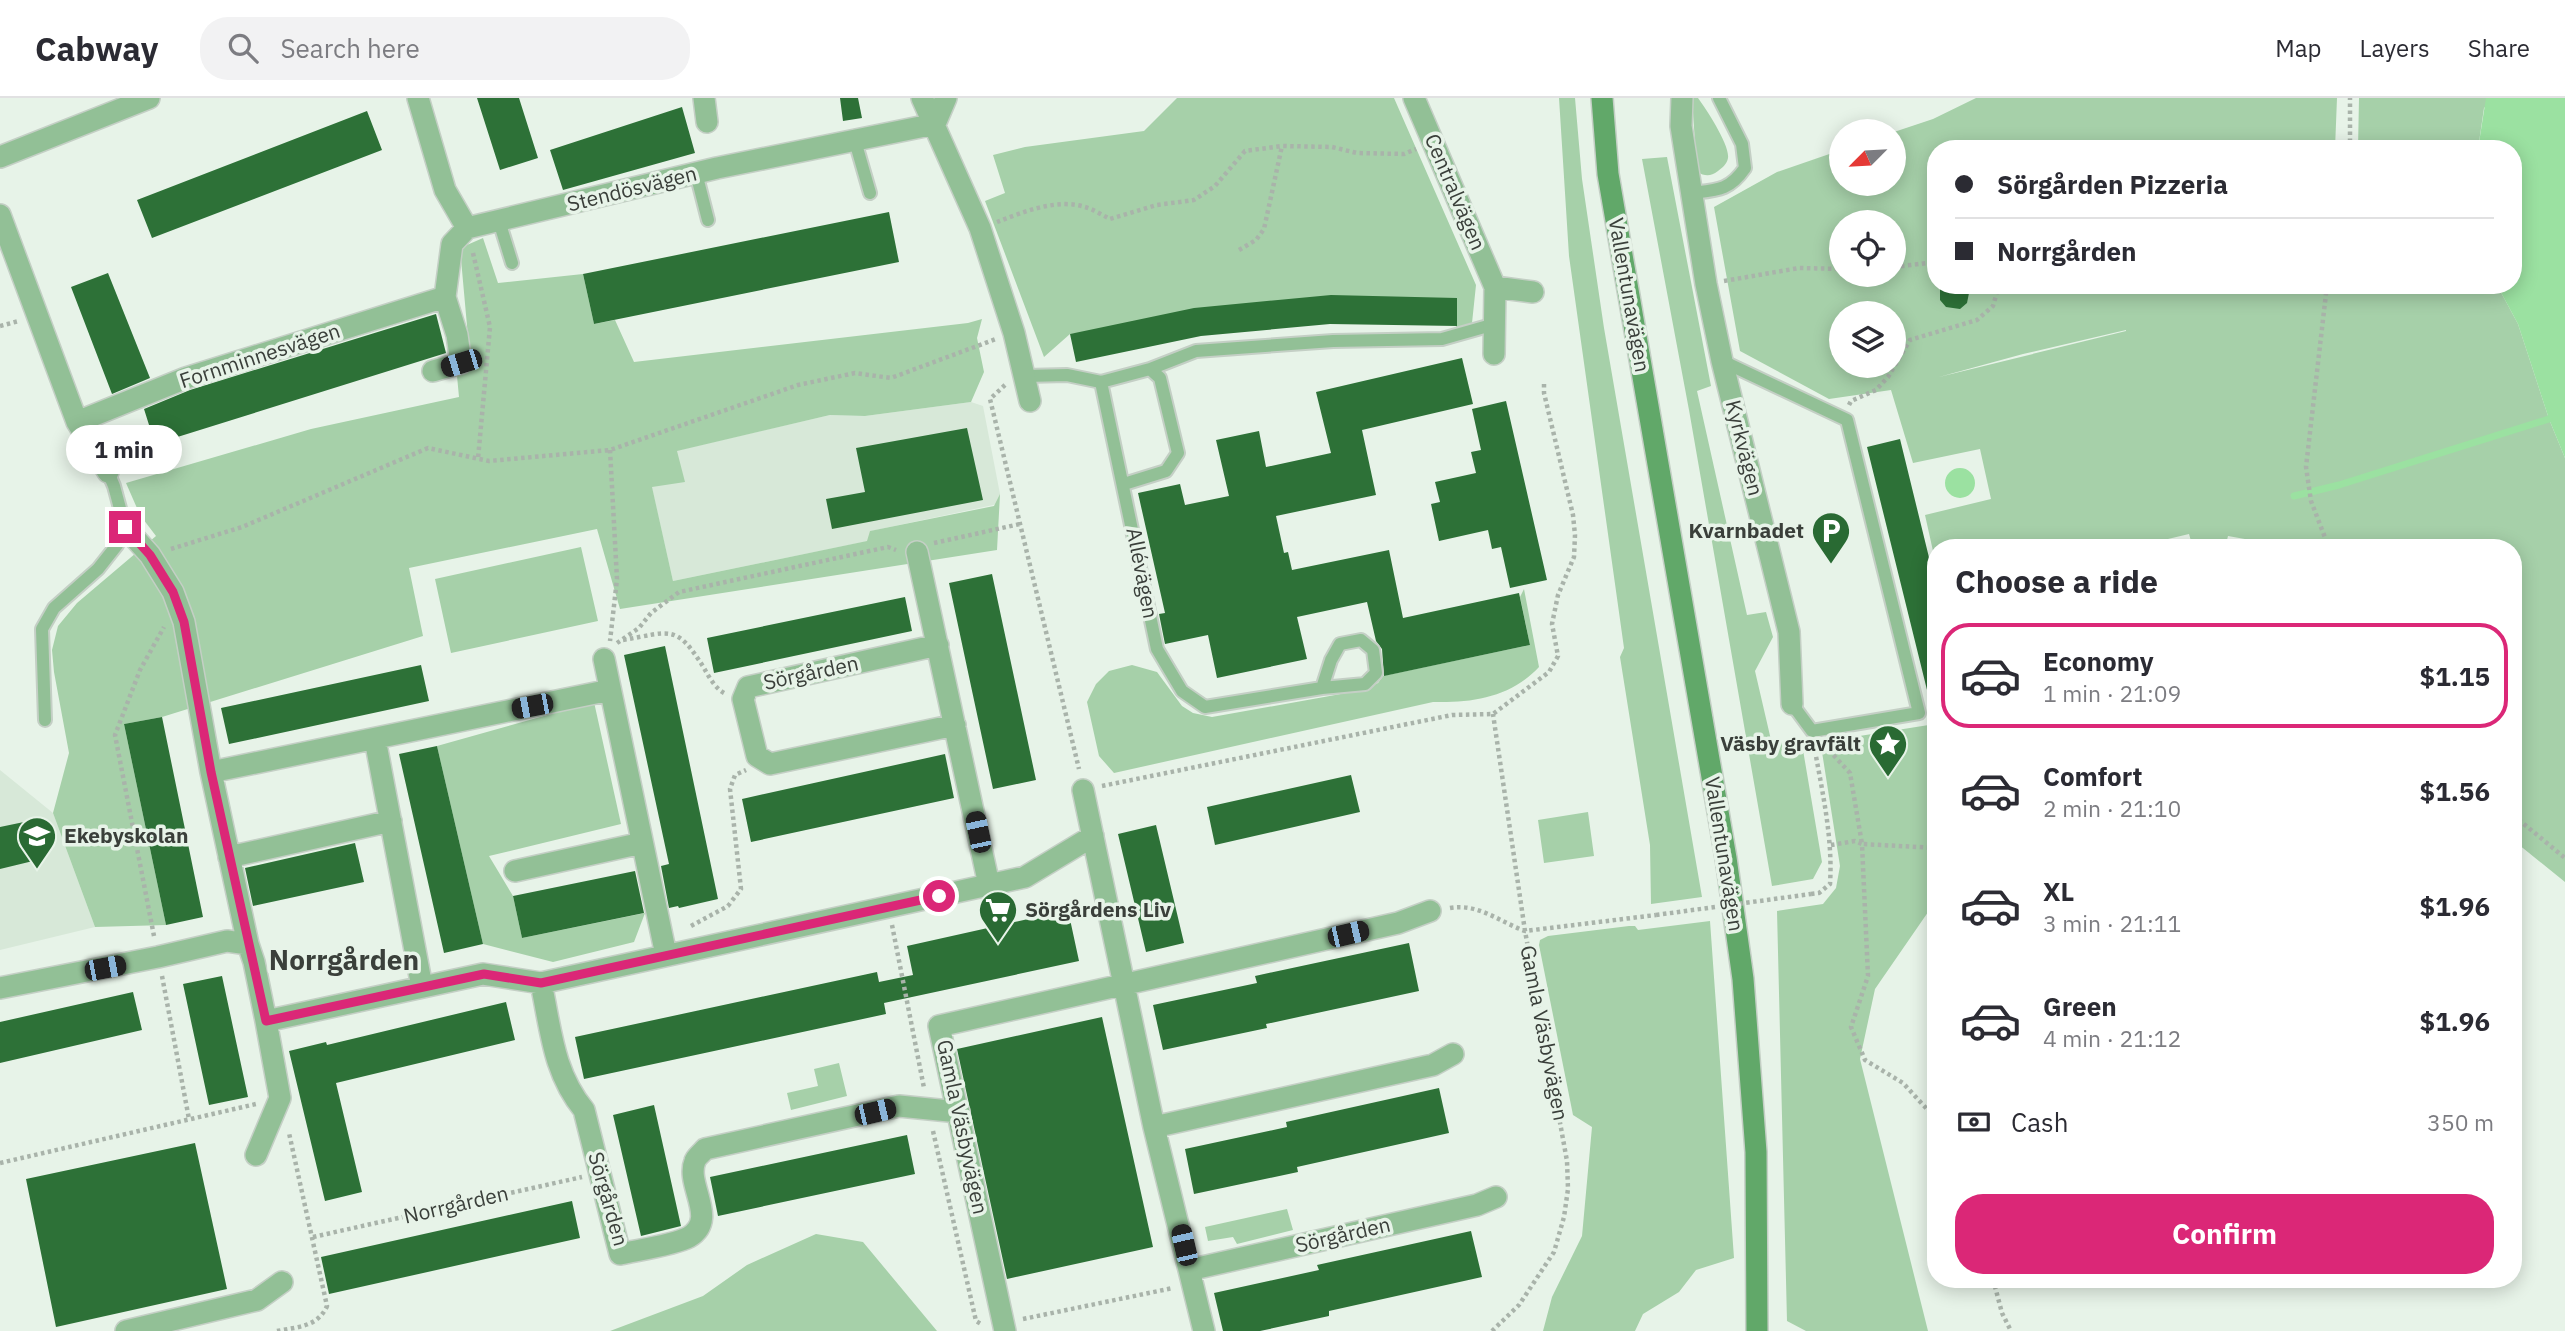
<!DOCTYPE html>
<meta charset="utf-8">
<style>
body{margin:0;font-family:"IBM Plex Sans",sans-serif;background:#f2f2f3;color:#2b2b33;height:100vh;display:flex;flex-direction:column;font-size:26px;white-space:nowrap}
*{box-sizing:border-box;margin:0}
p{font-size:23px;color:#7c7c81}
.icon{flex:none;width:38px;height:38px;fill:none;stroke:currentColor;stroke-width:2;stroke-linecap:round;stroke-linejoin:round}
.map{position:relative;flex:1;overflow:hidden}
.side{position:absolute;left:1927px;top:441px;width:595px;height:749px;display:flex;flex-direction:column;background:#fff;border-radius:28px;box-shadow:0 4px 18px #0003}
.side>*{flex:none}
.hud{position:absolute;left:1927px;top:42px;width:595px;height:154px;border-radius:28px;box-shadow:0 4px 18px #0003;display:grid;align-content:center;height:154px;padding:0 28px;background:#fff}
.needle{width:46px;rotate:246deg}
.tools{position:absolute;left:1829px;top:21px;display:grid;gap:14px}
.tools a{display:grid;place-items:center;width:77px;height:77px;border-radius:50%;background:#fff;box-shadow:0 4px 18px #0003;font-size:35px}
.end{position:absolute;width:32px;height:32px;margin:-16px;border:9px solid #db2777;background:#fff;box-shadow:0 0 0 4px #fff}
.from{border-radius:50%}
.bubble{position:absolute;height:49px;border-radius:24px;background:#fff;box-shadow:0 4px 18px #0003;font-size:23px;font-weight:700;line-height:49px;text-align:center}
.car{position:absolute;width:21px;height:42px;margin:-21px -10px;border-radius:9px;box-shadow:0 0 5px 2px #0007;background:linear-gradient(#222 24%,#8ab4d8 0 40%,#222 0 76%,#8ab4d8 0 86%,#222 0)}
.hud b{display:flex;align-items:center;gap:24px;height:66px;font-size:26px}
.hud b+b{border-top:2px solid #e1e1e2}
.hud i{width:18px;height:18px;background:#2b2b33}
ul{padding:0;list-style:none}
li{display:flex;align-items:center;gap:21px;height:105px;margin:0 14px 10px;padding:0 14px;border:4px solid transparent;border-radius:28px}
li div{flex:1}
li b{display:block;font-size:26px}
li em{font-style:normal;font-weight:700}
li.active{border-color:#db2777}
li>.icon{width:63px;height:63px;stroke-width:1.5}
h2{padding:0 28px;font-size:32px;line-height:84px}
.pay{display:flex;align-items:center;gap:18px;height:77px;padding:0 28px;font-size:26px}
.pay p{margin-inline-start:auto}
.action{display:flex;gap:14px;margin-top:auto;padding:14px 28px}
.action a{flex:1;height:80px;border-radius:28px;background:#db2777;color:#fff;font-size:28px;font-weight:700;line-height:80px;text-align:center}
header{display:flex;align-items:center;gap:42px;box-sizing:border-box;height:98px;padding:0 35px;background:#fff;border-bottom:2px solid #e1e1e2}
header strong{font-size:33px}
nav{display:flex;gap:38px;margin-inline-start:auto;font-size:24px}
.search{width:490px;height:63px;background:#f2f2f3;display:flex;align-items:center;gap:18px;box-sizing:border-box;padding:0 24px;border-radius:28px;color:#7c7c81;font-size:26px}
.map>svg:first-child{display:block}
.built{fill:#d7e8d8}
.green{fill:#a6d0a9;fill-rule:evenodd}
.water{fill:#9be1a1}
.lines{fill:none;stroke-linecap:round;stroke-linejoin:round}
.stream{stroke:#9be1a1;stroke-width:7}
.building{fill:#2d7137}
.service-casing{stroke:#c4cfc5;stroke-width:16}
.minor-casing{stroke:#c4cfc5;stroke-width:24}
.secondary-casing{stroke:#c4cfc5;stroke-width:24}
.path{stroke:#a9b3aa;stroke-width:4.5;stroke-dasharray:3.5 3.5;stroke-linecap:butt}
.service{stroke:#92c096;stroke-width:12}
.minor{stroke:#92c096;stroke-width:21}
.secondary{stroke:#61a869;stroke-width:21}
.path-bridge{stroke:#a9b3aa;stroke-width:4.5;stroke-dasharray:3.5 3.5;stroke-linecap:butt}
.route{stroke:#db2777;stroke-width:9}
.labels{text-anchor:middle;stroke-width:7;stroke-linejoin:round;paint-order:stroke}
.street-label{font-size:21px;fill:#3a3f3a;stroke:#e7f3e8}
.poi-label{font-size:21px;font-weight:bold;fill:#3a3f3a;stroke:#e7f3e8;text-anchor:end}
.district-label{font-size:28px;font-weight:bold;fill:#3a3f3a;stroke:#e7f3e8}
</style>
<header>
<strong>Cabway</strong>
<div class="search"><svg class="icon" aria-label="search" viewBox="0 0 24 24"><circle cx="10" cy="10" r="6"/><path d="M15 15l6 6"/></svg>Search here</div>
<nav><a>Map</a><a>Layers</a><a>Share</a></nav>
</header>
<div class="map">
<svg width="2565" height="1233" viewBox="0 0 2565 1233">
<rect width="100%" height="100%" fill="#e7f3e8"/>
<path class="built" d="M971,304l12,4 17,88 -2,10 -127,27 -3,10 -195,40 -28,-123 185,-43 35,1z
M0,672l53,43 42,114 -95,23z"/>
<path class="green" d="M1177,0h217l82,187 -4,38 -16,5 1,-29 -387,35 -26,23 -59,-156 20,-8 -12,-38 32,-8 119,-16z
M1559,0h16l7,81 22,149 98,569 -51,7 -1,-59 -30,-188 4,-9 -55,-392z
M1692,0h6c8,11 32,47 30,60 -1,6 -6,10 -10,13 -8,6 -13,5 -21,1z
M1976,0h361l-2,51h-399v136h561l21,39 31,95 16,39v424l-52,-42v-292h-258l1,-7 -28,-5 -3,12h-32l-4,-14 -59,14h-194l-1,12 -10,-45 66,-16 -11,-50 -67,14 -22,-73 -62,9 -89,-48 -26,-144 63,-35 64,-22v34h53v-52l39,-13zM1841,124h53v53h-53zM1841,215h53v53h-53zM2126,232v1l-187,46 84,-23z
M2359,0h134l-9,10 -6,41h-120z
M1667,59l44,229 -14,5 50,224 19,-3 7,25 -18,34 16,69 31,4 20,118 -9,17 -41,7 -83,-476 -47,-251z
M483,140l15,45 85,-9 11,50 21,-4 19,42 334,-39 14,-4 -5,19 7,34 -13,30 -106,14 -35,-1 -153,36 8,31 -33,5 21,94 194,-40 3,-10 124,-25 6,-12 -3,56 -377,59 -23,-80 -188,39 14,68 -261,81 -38,7 42,201 -71,2 -42,-114 16,-60 -15,-81 -2,-22 6,-24 19,-23 79,-67 -16,-21 -14,-32 185,-54 148,-32 -2,-21 14,-6 -11,-122z
M581,449l17,74 -147,32 -16,-74z
M1524,491l15,78c-28,30 -66,36 -106,35l-319,71 -15,-17 -12,-54 9,-18 13,-13 23,-6 25,7 25,34 11,7 19,4 151,-27 15,-7 5,-7 147,-31 -10,-48z
M594,604l27,122 -132,32 24,40 9,42 123,-25 -11,29 -81,20 -70,-18 -46,-198z
M1935,626v178l-60,87 -15,70 68,272h-122l-19,-10 -10,-410 46,-7 13,-16 4,-22 -18,-114 6,-11z
M1588,714l6,44 -50,7 -6,-43z
M1710,823l24,337 -38,12 -17,22 -36,22 -8,17h-92l9,-34 30,-61 10,-109 -19,-12 -34,-170 1,-5 8,-4 81,-10h6l3,4z
M839,965l8,33 -56,14 -4,-17 31,-7 -4,-17z
M1287,1111l6,21 -56,14 -4,-7 -25,4 -3,-14z
M816,1136l47,8 74,89h-327l93,-35 44,-31z"/>
<path class="water" d="M2486,0h79v360l-16,-39 -31,-95 -21,-39h16v-136h-35z
M1945 385a15 15 0 1 1 30 0a15 15 0 1 1-30 0Z"/>
<g class="lines">
<path class="stream" d="M2294,398l45,-11 210,-66"/>
</g>
<path class="building" d="M477,0h42l19,60 -38,12z
M840,0h18l4,20 -19,3z
M682,9l13,46 -132,37 -13,-40z
M367,13l15,39 -230,88 -15,-38z
M889,114l10,50 -305,62 -11,-50z
M108,175l42,105 -38,16 -41,-107z
M1940,187h27l2,8 -2,10 -7,6 -14,-2 -6,-7z
M1331,197l126,3v28l-127,-2 -129,12 -125,26 -6,-28 124,-26z
M436,216l10,39 -291,91 -11,-35 46,-19z
M1462,260l11,46 -111,26 14,65 -100,21 8,37 4,-1 4,18 97,-20 14,68 116,-25 11,52 -146,31 -2,-27 -6,-8 -9,-39 -70,15 10,42 -90,19 -9,-43 -43,9 -6,-30 6,-1 -27,-120 42,-9 5,21 44,-9 -13,-56 43,-9 7,36 65,-14 -15,-61z
M1506,303l41,179 -37,8 -9,-41 -9,2 -4,-19 -49,11 -8,-37 9,-2 -5,-20 41,-9 -5,-21 10,-2 -9,-41z
M967,330l16,72 -151,29 -6,-30 39,-7 -9,-44z
M1900,341l36,147v111l-7,1 -62,-251z
M992,476l44,206 -43,9 -44,-206z
M905,499l7,34 -198,42 -7,-35z
M665,548l53,253 -39,9 -1,-2 -9,2 -8,-42 8,-2 -45,-209z
M421,567l8,36 -200,43 -8,-36z
M162,619l41,200 -37,8 -42,-201z
M437,648l46,198 -39,9 -45,-199z
M945,656l9,44 -203,44 -9,-43z
M1351,677l9,37 -145,33 -8,-38z
M24,724l9,39 -33,8v-42z
M1156,727l28,118 -38,9 -28,-118z
M355,745l9,39 -111,24 -8,-38z
M635,773l9,42 -122,25 -9,-42z
M1068,812l11,51 -195,42 2,11 -302,65 -9,-42 302,-65 2,10 34,-7 -6,-29z
M1409,845l10,48 -153,33 1,4 -104,22 -10,-45 104,-22 -2,-7z
M222,878l26,121 -39,8 -26,-121z
M133,894l9,38 -142,33v-41z
M506,904l9,38 -179,43 26,109 -37,9 -36,-150 37,-9 1,3z
M1102,919l51,230 -146,32 -50,-230z
M1439,990l10,45 -152,34 1,5 -104,22 -9,-45 102,-22 -1,-5z
M654,1007l27,121 -40,10 -28,-121z
M907,1037l8,39 -197,42 -8,-39z
M195,1045l32,146 -171,38 -30,-148z
M572,1103l8,37 -251,56 -8,-37z
M1471,1133l11,46 -153,34v5l-69,15h-37l-9,-38 105,-23 -2,-5z"/>
<g class="lines">
<g class="service-casing">
<path id="service" d="M855,43l15,52
M696,75l12,47
M1691,95c26,-3 38,-2 54,-25l-3,-24 -23,-46
M499,123l13,42
M1722,263l125,59 72,293 -107,18 -20,-27
M1150,271l46,-18 137,-10 109,-2 53,-15
M1025,278l42,-1 34,7 56,267 25,42 23,16 117,-19 43,-4 11,-11 -3,-23 -12,-10 -21,4 -9,16 -9,28
M1101,284l49,-13 10,9 18,75 -12,18 -42,13
M45,622l-3,-91 12,-21 44,-39 19,-24 8,-18 -11,-41 -6,-14"/>
</g>
<g class="minor-casing">
<path id="minor" d="M418,0l27,92 22,38
M704,0l3,24
M922,0l58,130 34,105 16,68
M1414,0l81,189 -1,67
M1682,0l-1,28 25,158 16,77 67,271 3,72
M935,26l11,-26
M0,59l149,-59
M0,117l77,207 31,50
M467,130l250,-60 218,-44
M1495,189l38,5
M433,273l28,-8 -4,-28 -12,-38 7,-53 15,-16
M77,324l109,-44 259,-81
M125,429l25,28 23,37 11,30 27,150 37,172
M917,454l72,333
M938,547l-190,42 -5,12 14,57 13,8 185,-39
M604,561l62,296
M375,641l47,248
M211,674l399,-82
M1083,692l71,337 50,204
M229,759l162,-36
M515,773l127,-28
M0,890l158,-31 69,-16 21,3 6,18 12,59 217,-47 58,9
M959,1014l-60,-6 -194,43c-3,4 -9,8 -10,12 -10,24 24,58 -6,76 -15,8 -51,13 -69,17l-36,-144c-31,-38 -33,-80 -43,-127l484,-106 68,-41
M1154,1029l279,-62 20,-11
M256,1057l24,-57 -14,-77
M1189,1172l288,-65 19,-8
M126,1233l131,-31 25,-18
M1005,1233l-66,-305 459,-103 32,-12"/>
</g>
<g class="secondary-casing">
<path id="secondary" d="M1602,0l6,76 118,684 17,121 13,173 1,179"/>
</g>
<path class="path" d="M2350,51v-51
M997,124c26,-10 60,-24 88,-15 8,2 17,8 25,12l47,-14 37,-5 21,-14 30,-35 37,-5 50,1 25,6 47,1 12,-5
M1239,152l17,-10 8,-11 18,-83
M473,155l17,74 -12,132
M1894,169l42,-5
M1724,183l75,-13 42,1
M2327,187l-21,182 5,34 18,47
M0,228l19,-5
M1005,287l-15,14 89,370
M1849,307l2,-4 25,-11 12,-13 22,-37 67,-20 16,-14 6,-21
M610,352l7,129 -7,62
M934,445l86,-19
M171,451l71,-22 186,-79 61,13 121,-11 188,-65 57,-12 36,5 105,-39
M623,542c48,-8 53,-17 81,28 5,9 11,20 20,25
M617,545l22,-15 12,-15 28,-21 209,-45 8,3
M1824,647l26,28 12,71 74,4
M1102,688l350,-71 41,-1 56,-42 9,-16 -6,-32 6,-29 16,-38 1,-22 -2,-20 -29,-122v-10
M2513,717l52,43
M1831,747l24,-4 7,3 6,132 -17,51 14,33 38,23 33,36
M1811,796l8,-1 11,-9c3,-47 -8,-93 -16,-139
M1450,810c28,-5 50,14 75,23l131,-16
M892,827l32,163
M691,828l37,-20 13,-17 -11,-100 5,-14 11,-5
M154,838l-39,-201 25,-65 24,-43
M162,878l27,143
M933,1033l43,190 5,3
M0,1065l256,-59
M313,1139l269,-60
M1993,1181l9,34 9,18
M1023,1221l150,-31
M277,1233c20,-4 41,-4 50,-25l-38,-173
M1492,1233l27,-26 35,-53 10,-35 4,-28 -1,-28 -42,-230 -32,-217"/>
<use href="#service" class="service"/>
<use href="#minor" class="minor"/>
<use href="#secondary" class="secondary"/>
<path class="path-bridge" d="M1656,817l155,-21"/>
</g>
<g class="lines">
<path class="route" d="M125,429l25,28 23,37 11,30 27,150 55,249 218,-47 57,9 398,-87"/>
</g>
<defs>
<g id="parking-pin" transform="scale(2.0125)"><path d="M0 17L-7.5 6A9.5 9.5 0 1 1 7.5 6Z" fill="#296a33" stroke="#e7f3e8"/><path d="M-3.5-5.5H1a3.5 3.5 0 0 1 0 7H-1V5.5H-3.5ZM-1-3.4V-.6H.8a1.4 1.4 0 0 0 0-2.8Z" fill="#fff"/></g>
<g id="sight-pin" transform="scale(2.0125)"><path d="M0 17L-7.5 6A9.5 9.5 0 1 1 7.5 6Z" fill="#296a33" stroke="#e7f3e8"/><path d="M0-6L1.8-2.2L6-1.7L2.9 1.2L3.7 5.4L0 3.3L-3.7 5.4L-2.9 1.2L-6-1.7L-1.8-2.2Z" fill="#fff"/></g>
<g id="school-pin" transform="scale(2.0125)"><path d="M0 17L-7.5 6A9.5 9.5 0 1 1 7.5 6Z" fill="#296a33" stroke="#e7f3e8"/><path d="M0-5L7-2L0 1L-7-2ZM-4 1L0 2.5L4 1V4Q0 6-4 4Z" fill="#fff"/></g>
<g id="supermarket-pin" transform="scale(2.0125)"><path d="M0 17L-7.5 6A9.5 9.5 0 1 1 7.5 6Z" fill="#296a33" stroke="#e7f3e8"/><path d="M-6-5.5h2.5l.6 2H6L4.5 2H-2.5L-4.4-4H-6ZM-1.5 3.2a1.3 1.3 0 1 0 .1 0ZM3 3.2a1.3 1.3 0 1 0 .1 0Z" fill="#fff"/></g>
</defs>
<g fill-rule="evenodd">
<use href="#parking-pin" x="1831" y="433"/>
<use href="#sight-pin" x="1888" y="646"/>
<use href="#school-pin" x="37" y="738"/>
<use href="#supermarket-pin" x="998" y="812"/>
</g>
<g class="labels">
<g class="street-label">
<text transform="translate(632 91) rotate(-14)" y="7">Stendösvägen</text>
<text transform="translate(1455 94) rotate(67)" y="7">Centralvägen</text>
<text transform="translate(1629 197) rotate(80)" y="7">Vallentunavägen</text>
<text transform="translate(260 258) rotate(-18)" y="7">Fornminnesvägen</text>
<text transform="translate(1744 350) rotate(76)" y="7">Kyrkvägen</text>
<text transform="translate(1142 475) rotate(79)" y="7">Allévägen</text>
<text transform="translate(811 575) rotate(-12)" y="7">Sörgården</text>
<text transform="translate(1724 756) rotate(81)" y="7">Vallentunavägen</text>
<text transform="translate(1544 935) rotate(79)" y="7">Gamla Väsbyvägen</text>
<text transform="translate(962 1029) rotate(78)" y="7">Gamla Väsbyvägen</text>
<text transform="translate(608 1101) rotate(74)" y="7">Sörgården</text>
<text transform="translate(456 1107) rotate(-13)" y="7">Norrgården</text>
<text transform="translate(1343 1137) rotate(-13)" y="7">Sörgården</text>
</g>
<g class="poi-label">
<text x="1804" y="440">Kvarnbadet</text>
<text x="1861" y="653">Väsby gravfält</text>
<text x="64" y="745" text-anchor="start">Ekebyskolan</text>
<text x="1025" y="819" text-anchor="start">Sörgårdens Liv</text>
</g>
<g class="district-label">
<text x="344" y="872">Norrgården</text>
</g>
</g>
</svg>
<div class="tools">
<a><svg class="needle" viewBox="-14 -14 28 28"><path d="M0-13l5 13h-10z" fill="#e53935"/><path d="M0 13l5-13h-10z" fill="#7c7c81"/></svg></a>
<a><svg class="icon" aria-label="locate" viewBox="0 0 24 24"><circle cx="12" cy="12" r="6"/><path d="M12 2v4M12 18v4M2 12h4M18 12h4"/></svg></a>
<a><svg class="icon" aria-label="layers" viewBox="0 0 24 24"><path d="M12 4l9 5-9 5-9-5zM3 14l9 5 9-5"/></svg></a>
</div>
<i class="end from" style="left:939px;top:798px"></i>
<i class="end" style="left:125px;top:429px"></i>
<div class="bubble" style="left:66px;top:327px;width:116px">1 min</div>
<i class="car" style="left:461px;top:265px;rotate:253deg"></i>
<i class="car" style="left:532px;top:608px;rotate:259deg"></i>
<i class="car" style="left:978px;top:734px;rotate:348deg"></i>
<i class="car" style="left:1348px;top:836px;rotate:77deg"></i>
<i class="car" style="left:105px;top:870px;rotate:79deg"></i>
<i class="car" style="left:875px;top:1014px;rotate:77deg"></i>
<i class="car" style="left:1184px;top:1147px;rotate:347deg"></i>
<div class="hud">
<b><i class="from"></i>Sörgården Pizzeria</b>
<b><i></i>Norrgården</b>
</div>
<section class="side">
<h2>Choose a ride</h2>
<ul>
<li class="active"><svg class="icon" aria-label="car" viewBox="0 0 24 24"><path d="M5 17H2v-5l4-1 3-4h7l3 4 3 1v5h-3M9 17h6M6 11h13"/><circle cx="7" cy="17" r="2"/><circle cx="17" cy="17" r="2"/></svg><div><b>Economy</b><p>1 min · 21:09</p></div><em>$1.15</em></li>
<li><svg class="icon" aria-label="car" viewBox="0 0 24 24"><path d="M5 17H2v-5l4-1 3-4h7l3 4 3 1v5h-3M9 17h6M6 11h13"/><circle cx="7" cy="17" r="2"/><circle cx="17" cy="17" r="2"/></svg><div><b>Comfort</b><p>2 min · 21:10</p></div><em>$1.56</em></li>
<li><svg class="icon" aria-label="car" viewBox="0 0 24 24"><path d="M5 17H2v-5l4-1 3-4h7l3 4 3 1v5h-3M9 17h6M6 11h13"/><circle cx="7" cy="17" r="2"/><circle cx="17" cy="17" r="2"/></svg><div><b>XL</b><p>3 min · 21:11</p></div><em>$1.96</em></li>
<li><svg class="icon" aria-label="car" viewBox="0 0 24 24"><path d="M5 17H2v-5l4-1 3-4h7l3 4 3 1v5h-3M9 17h6M6 11h13"/><circle cx="7" cy="17" r="2"/><circle cx="17" cy="17" r="2"/></svg><div><b>Green</b><p>4 min · 21:12</p></div><em>$1.96</em></li>
</ul>
<div class="pay"><svg class="icon" aria-label="cash" viewBox="0 0 24 24"><path d="M3 7h18v10H3z"/><circle cx="12" cy="12" r="2"/></svg>Cash<p>350 m</p></div>
<div class="action"><a>Confirm</a></div>
</section>
</div>
